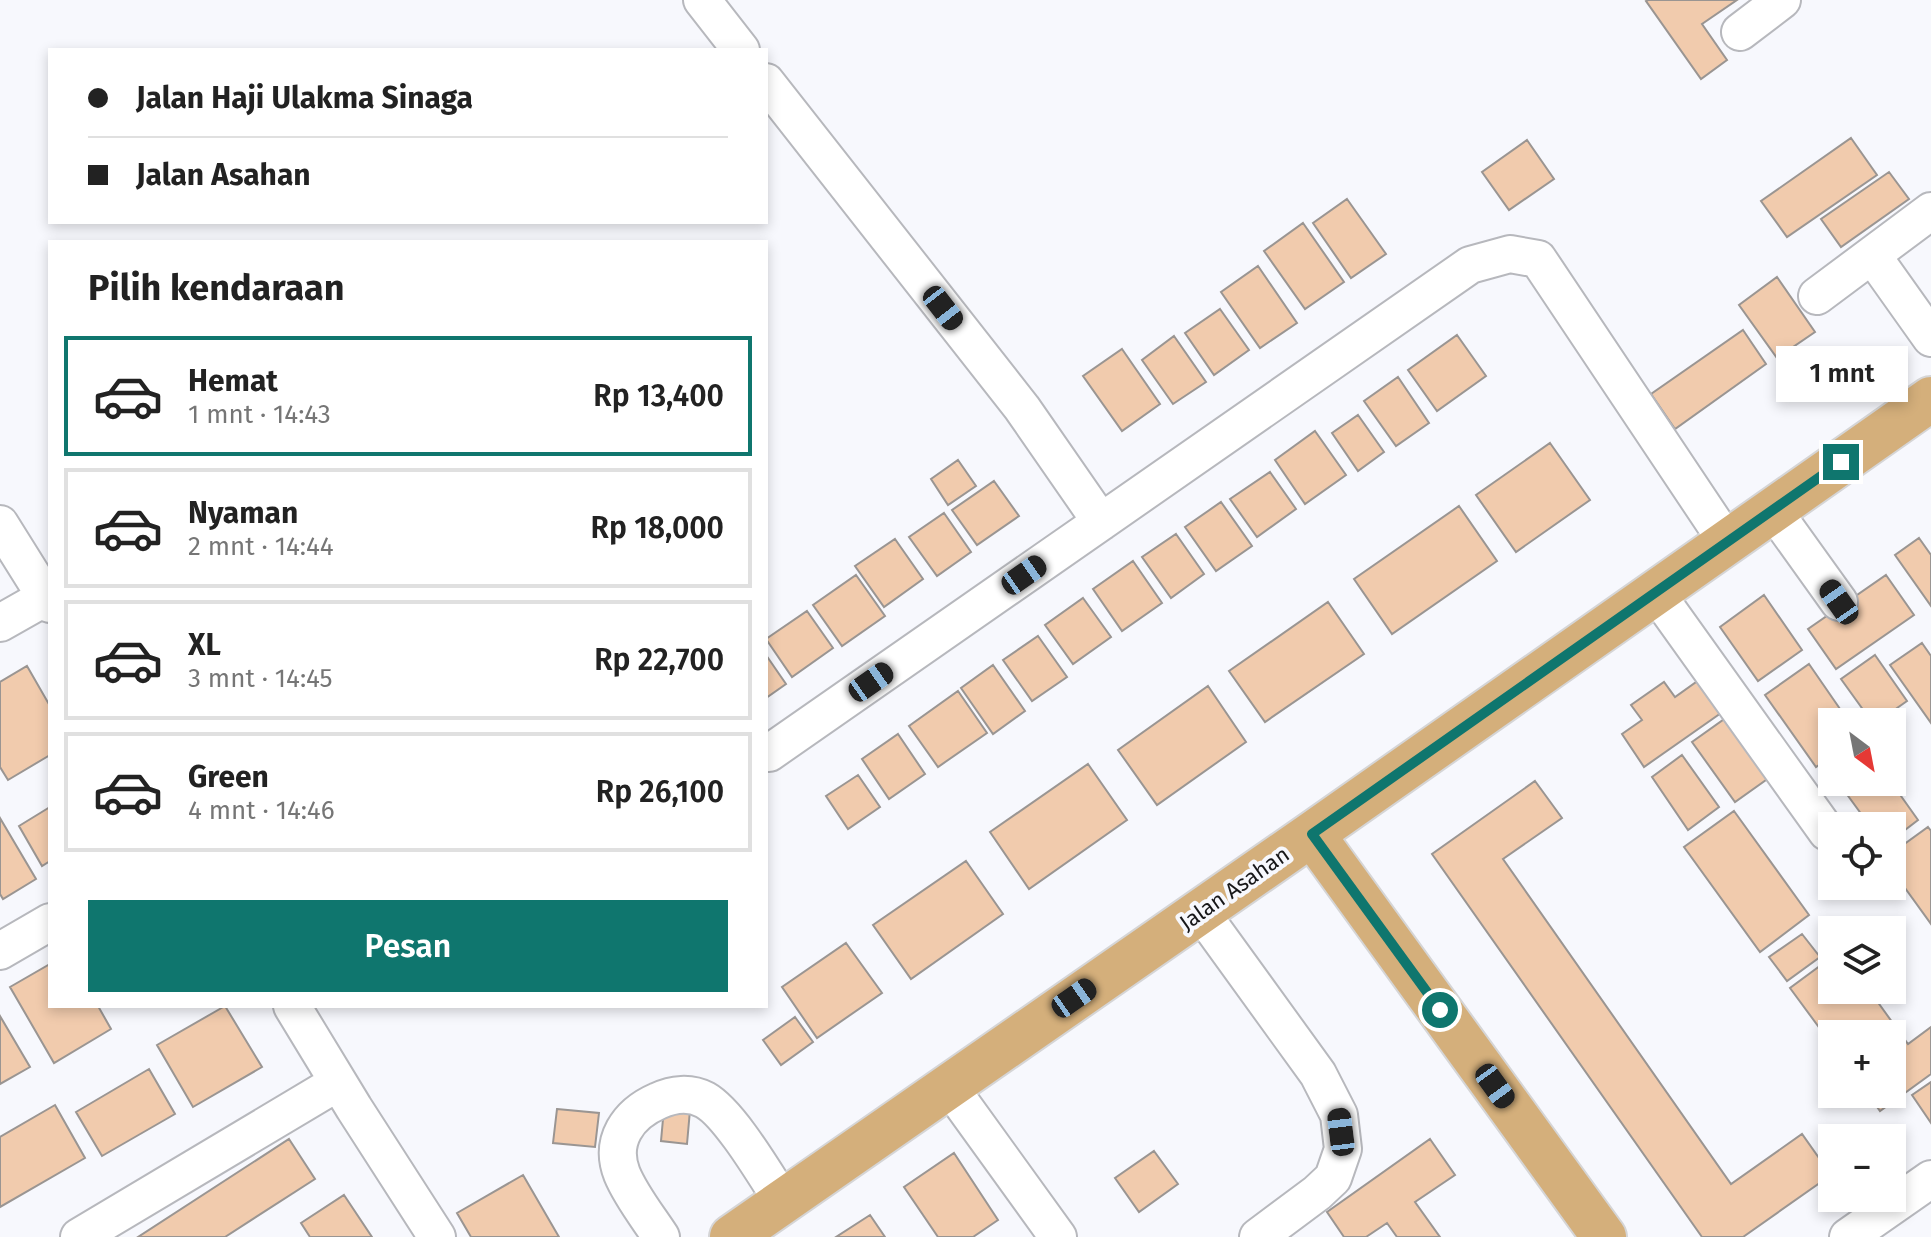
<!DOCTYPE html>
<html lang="id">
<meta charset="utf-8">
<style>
body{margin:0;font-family:"Fira Sans",sans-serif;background:#f2f2f2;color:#222;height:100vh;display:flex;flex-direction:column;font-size:30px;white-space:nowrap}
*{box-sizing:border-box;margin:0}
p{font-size:26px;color:#767676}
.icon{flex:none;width:44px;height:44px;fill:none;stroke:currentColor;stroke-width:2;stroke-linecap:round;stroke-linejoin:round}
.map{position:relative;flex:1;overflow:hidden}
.panel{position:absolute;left:48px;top:240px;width:720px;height:768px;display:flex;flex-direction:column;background:#fff;border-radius:0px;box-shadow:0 4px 12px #0003}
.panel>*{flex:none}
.banner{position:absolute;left:48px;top:48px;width:720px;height:176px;border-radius:0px;box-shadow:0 4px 12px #0003;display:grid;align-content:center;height:176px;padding:0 40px;background:#fff}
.needle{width:52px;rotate:148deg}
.buttons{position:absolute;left:1818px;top:708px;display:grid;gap:16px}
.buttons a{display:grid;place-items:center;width:88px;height:88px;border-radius:0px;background:#fff;box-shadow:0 4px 12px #0003;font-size:40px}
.end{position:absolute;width:36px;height:36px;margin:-18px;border:10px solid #0f766e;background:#fff;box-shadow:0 0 0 4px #fff}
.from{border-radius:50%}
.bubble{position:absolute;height:56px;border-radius:0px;background:#fff;box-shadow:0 4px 12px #0003;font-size:26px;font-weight:600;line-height:56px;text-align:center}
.car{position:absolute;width:24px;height:48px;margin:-24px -12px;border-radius:10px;box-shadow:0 0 6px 2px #0007;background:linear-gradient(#222 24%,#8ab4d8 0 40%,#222 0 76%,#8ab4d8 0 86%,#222 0)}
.banner b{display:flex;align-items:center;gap:28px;height:76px;font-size:30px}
.banner b+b{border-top:2px solid #e0e0e0}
.banner i{width:20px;height:20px;background:#222}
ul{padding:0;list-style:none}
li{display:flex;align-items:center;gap:24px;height:120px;margin:0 16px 12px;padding:0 24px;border:4px solid #e0e0e0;border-radius:0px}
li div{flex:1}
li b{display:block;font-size:30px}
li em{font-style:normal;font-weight:600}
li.current{border-color:#0f766e}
li>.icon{width:72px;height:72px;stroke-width:1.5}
h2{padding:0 40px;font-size:36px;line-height:96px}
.button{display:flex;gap:16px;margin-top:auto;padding:16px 40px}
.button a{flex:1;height:92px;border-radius:0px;background:#0f766e;color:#fff;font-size:32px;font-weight:600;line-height:92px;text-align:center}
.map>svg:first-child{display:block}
.building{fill:#f1cbad;stroke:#9a9592;stroke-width:2}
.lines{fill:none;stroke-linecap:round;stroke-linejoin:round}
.minor-casing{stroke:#b7b8bd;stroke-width:40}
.major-casing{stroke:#d5d5d6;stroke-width:48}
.minor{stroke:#fff;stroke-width:36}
.major{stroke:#d4af7b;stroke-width:44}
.route{stroke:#0f766e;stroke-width:10}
.labels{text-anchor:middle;stroke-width:8;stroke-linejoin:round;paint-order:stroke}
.street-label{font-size:22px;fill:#171719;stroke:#f7f8fd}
</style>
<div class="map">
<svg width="1931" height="1237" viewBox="0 0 1931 1237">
<rect width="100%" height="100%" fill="#f7f8fd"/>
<path class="building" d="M1648,0h89l-35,24 25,36 -26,19 -55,-78z
M1851,138l26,37 -90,62 -26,-36z
M1527,140l27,39 -45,31 -27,-38z
M1889,172l20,27 -68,48 -20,-28z
M1347,199l39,55 -35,24 -38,-55z
M1303,223l41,59 -39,27 -41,-58z
M1258,266l39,57 -37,25 -39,-56z
M1777,277l38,55 -38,26 -38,-53z
M1220,309l29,41 -35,25 -29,-42z
M1743,330l23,34 -91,65 -24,-35z
M1457,335l29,41 -49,35 -29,-41z
M1174,336l32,46 -33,22 -31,-44z
M1122,349l38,55 -38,27 -39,-55z
M1398,377l31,46 -33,23 -32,-45z
M1358,415l26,37 -26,19 -26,-38z
M1315,431l31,44 -41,29 -30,-44z
M1550,443l40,57 -74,52 -40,-57z
M958,460l18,26 -28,19 -17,-26z
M1270,472l26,37 -39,28 -27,-38z
M994,481l25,35 -42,29 -25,-35z
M1221,502l31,44 -36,25 -31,-44z
M1459,506l38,55 -105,73 -38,-55z
M944,513l27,39 -34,24 -28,-39z
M1176,534l28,40 -33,24 -29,-41z
M1919,538l12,17v51l-36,-51z
M895,539l28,40 -39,28 -29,-41z
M1133,561l29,42 -40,28 -29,-42z
M856,575l29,41 -43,30 -29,-41z
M1886,575l28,40 -78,54 -28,-40z
M1764,595l38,55 -44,31 -38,-54z
M1083,598l28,39 -38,27 -28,-39z
M1328,602l36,52 -99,68 -36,-51z
M807,611l26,37 -41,29 -26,-38z
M1038,636l29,41 -35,24 -29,-41z
M1922,643l9,13v67l-41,-58z
M766,655l20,29 -20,14z
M1875,655l32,46 -30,21h-5l-31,-43z
M1809,664l40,58h-17v34l-16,11 -51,-72z
M993,665l32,46 -32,23 -32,-46z
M27,666l23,40v49l-42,25 -8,-13v-85z
M1699,680l22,33 -77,54 -22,-33 20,-14 -11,-15 33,-23 11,15z
M1208,686l38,56 -89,63 -39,-55z
M958,691l29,42 -49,34 -29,-41z
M1730,715l43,60 -38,27 -43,-60z
M898,734l27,40 -36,25 -27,-40z
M1682,755l37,52 -31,23 -36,-53z
M1088,764l39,56 -98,69 -39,-57z
M858,775l22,32 -32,22 -22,-33z
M1535,781l27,37 -59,41 228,325 71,-50 29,41 -88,62h-41l-270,-383z
M1838,782h53l27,38 -26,20v-14h-22z
M50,807v54l-8,5 -23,-40z
M1734,811l75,104 -49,37 -76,-105z
M0,818l36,61 -33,20 -3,-5z
M1928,827l3,4v93l-39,-54v-17z
M966,861l37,53 -92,65 -38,-54z
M1802,934l18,23 -33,24 -18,-24z
M846,943l36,50 -65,45 -35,-51z
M1832,957v33h37l39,54 23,-17v47l-51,37 -12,-17h24v-60h-60v11l-42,-57z
M50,964v42h48l13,23 -57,34 -44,-76z
M225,1006l37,61 -69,40 -36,-62z
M0,1016l30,51 -30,17z
M795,1017l18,25 -32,23 -18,-25z
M149,1069l26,45 -73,42 -26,-44z
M1931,1082v41l-19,-28z
M55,1105l30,53 -85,49v-70z
M664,1108l26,2 -3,34 -26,-3z
M557,1109l42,4 -4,34 -42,-4z
M289,1139l26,40 -90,58h-87z
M1430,1139l25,36 -40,27 25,35h-43l-10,-14 -21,14h-22l-17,-25z
M1154,1151l24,33 -39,28 -24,-34z
M954,1153l44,67 -25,17h-35l-34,-50z
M523,1175l36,62h-88l-14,-24z
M344,1195l28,42h-62l-9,-14z
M870,1215l15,22h-49z"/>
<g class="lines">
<g class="minor-casing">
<path id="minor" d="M702,0l39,50
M1740,32l42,-32
M766,82l256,326 79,114
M1872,255l59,83
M1817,296l114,-85
M1773,510l66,92
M0,524l50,80
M1656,593l171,239
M0,623l46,-26
M769,753l701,-488 40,-11 28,5 189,283
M1200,911l118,163 21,41 4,34 -10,29 -16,15 -59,44
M0,951l50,-29
M292,1006l62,102 83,129
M949,1086l109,151
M79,1237l258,-154
M661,1237c-13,-20 -30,-41 -39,-63 -13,-33 6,-60 36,-73 15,-7 32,-9 47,-1 25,14 61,76 78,102
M1848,1237l83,-58"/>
</g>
<g class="major-casing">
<path id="major" d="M1312,834l292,403
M732,1237l580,-403 619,-435"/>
</g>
<use href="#minor" class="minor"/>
<use href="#major" class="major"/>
</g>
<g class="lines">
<path class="route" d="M1440,1010l-128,-176 529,-372"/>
</g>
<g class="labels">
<g class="street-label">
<text transform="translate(1234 888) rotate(-35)" y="8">Jalan Asahan</text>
</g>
</g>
</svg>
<div class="buttons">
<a><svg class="needle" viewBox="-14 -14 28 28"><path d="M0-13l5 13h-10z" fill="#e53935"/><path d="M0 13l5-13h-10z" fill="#767676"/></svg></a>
<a><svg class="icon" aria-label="locate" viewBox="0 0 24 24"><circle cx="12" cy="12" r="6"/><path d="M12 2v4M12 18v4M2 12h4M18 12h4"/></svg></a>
<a><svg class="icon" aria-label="layers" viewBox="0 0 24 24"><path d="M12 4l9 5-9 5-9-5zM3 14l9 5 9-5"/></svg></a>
<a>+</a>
<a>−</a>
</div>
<i class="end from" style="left:1440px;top:1010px"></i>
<i class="end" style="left:1841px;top:462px"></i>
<div class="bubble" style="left:1776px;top:346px;width:132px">1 mnt</div>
<i class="car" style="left:943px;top:308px;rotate:142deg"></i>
<i class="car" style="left:1024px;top:575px;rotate:55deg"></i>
<i class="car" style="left:1839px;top:602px;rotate:325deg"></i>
<i class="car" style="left:871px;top:682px;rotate:55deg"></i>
<i class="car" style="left:1074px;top:998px;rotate:55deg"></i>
<i class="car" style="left:1495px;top:1086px;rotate:144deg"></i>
<i class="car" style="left:1341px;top:1132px;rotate:353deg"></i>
<div class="banner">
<b><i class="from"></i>Jalan Haji Ulakma Sinaga</b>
<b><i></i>Jalan Asahan</b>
</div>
<section class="panel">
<h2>Pilih kendaraan</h2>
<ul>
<li class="current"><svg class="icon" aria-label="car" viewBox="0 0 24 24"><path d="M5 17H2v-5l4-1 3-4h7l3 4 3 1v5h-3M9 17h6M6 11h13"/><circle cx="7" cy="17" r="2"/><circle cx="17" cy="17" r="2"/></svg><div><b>Hemat</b><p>1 mnt · 14:43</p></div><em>Rp 13,400</em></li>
<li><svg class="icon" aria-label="car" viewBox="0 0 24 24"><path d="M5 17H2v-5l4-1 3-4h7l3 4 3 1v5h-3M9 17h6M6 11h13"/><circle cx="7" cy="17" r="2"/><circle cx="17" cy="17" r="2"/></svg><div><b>Nyaman</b><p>2 mnt · 14:44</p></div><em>Rp 18,000</em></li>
<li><svg class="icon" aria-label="car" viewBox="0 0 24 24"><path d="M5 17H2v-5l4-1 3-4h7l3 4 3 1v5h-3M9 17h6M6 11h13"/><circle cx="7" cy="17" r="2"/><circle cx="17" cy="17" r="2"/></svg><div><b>XL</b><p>3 mnt · 14:45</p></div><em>Rp 22,700</em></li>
<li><svg class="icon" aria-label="car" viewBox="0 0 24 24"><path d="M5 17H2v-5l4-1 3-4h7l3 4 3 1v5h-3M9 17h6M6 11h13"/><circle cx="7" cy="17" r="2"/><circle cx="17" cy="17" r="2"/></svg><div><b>Green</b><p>4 mnt · 14:46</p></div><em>Rp 26,100</em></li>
</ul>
<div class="button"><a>Pesan</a></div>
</section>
</div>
